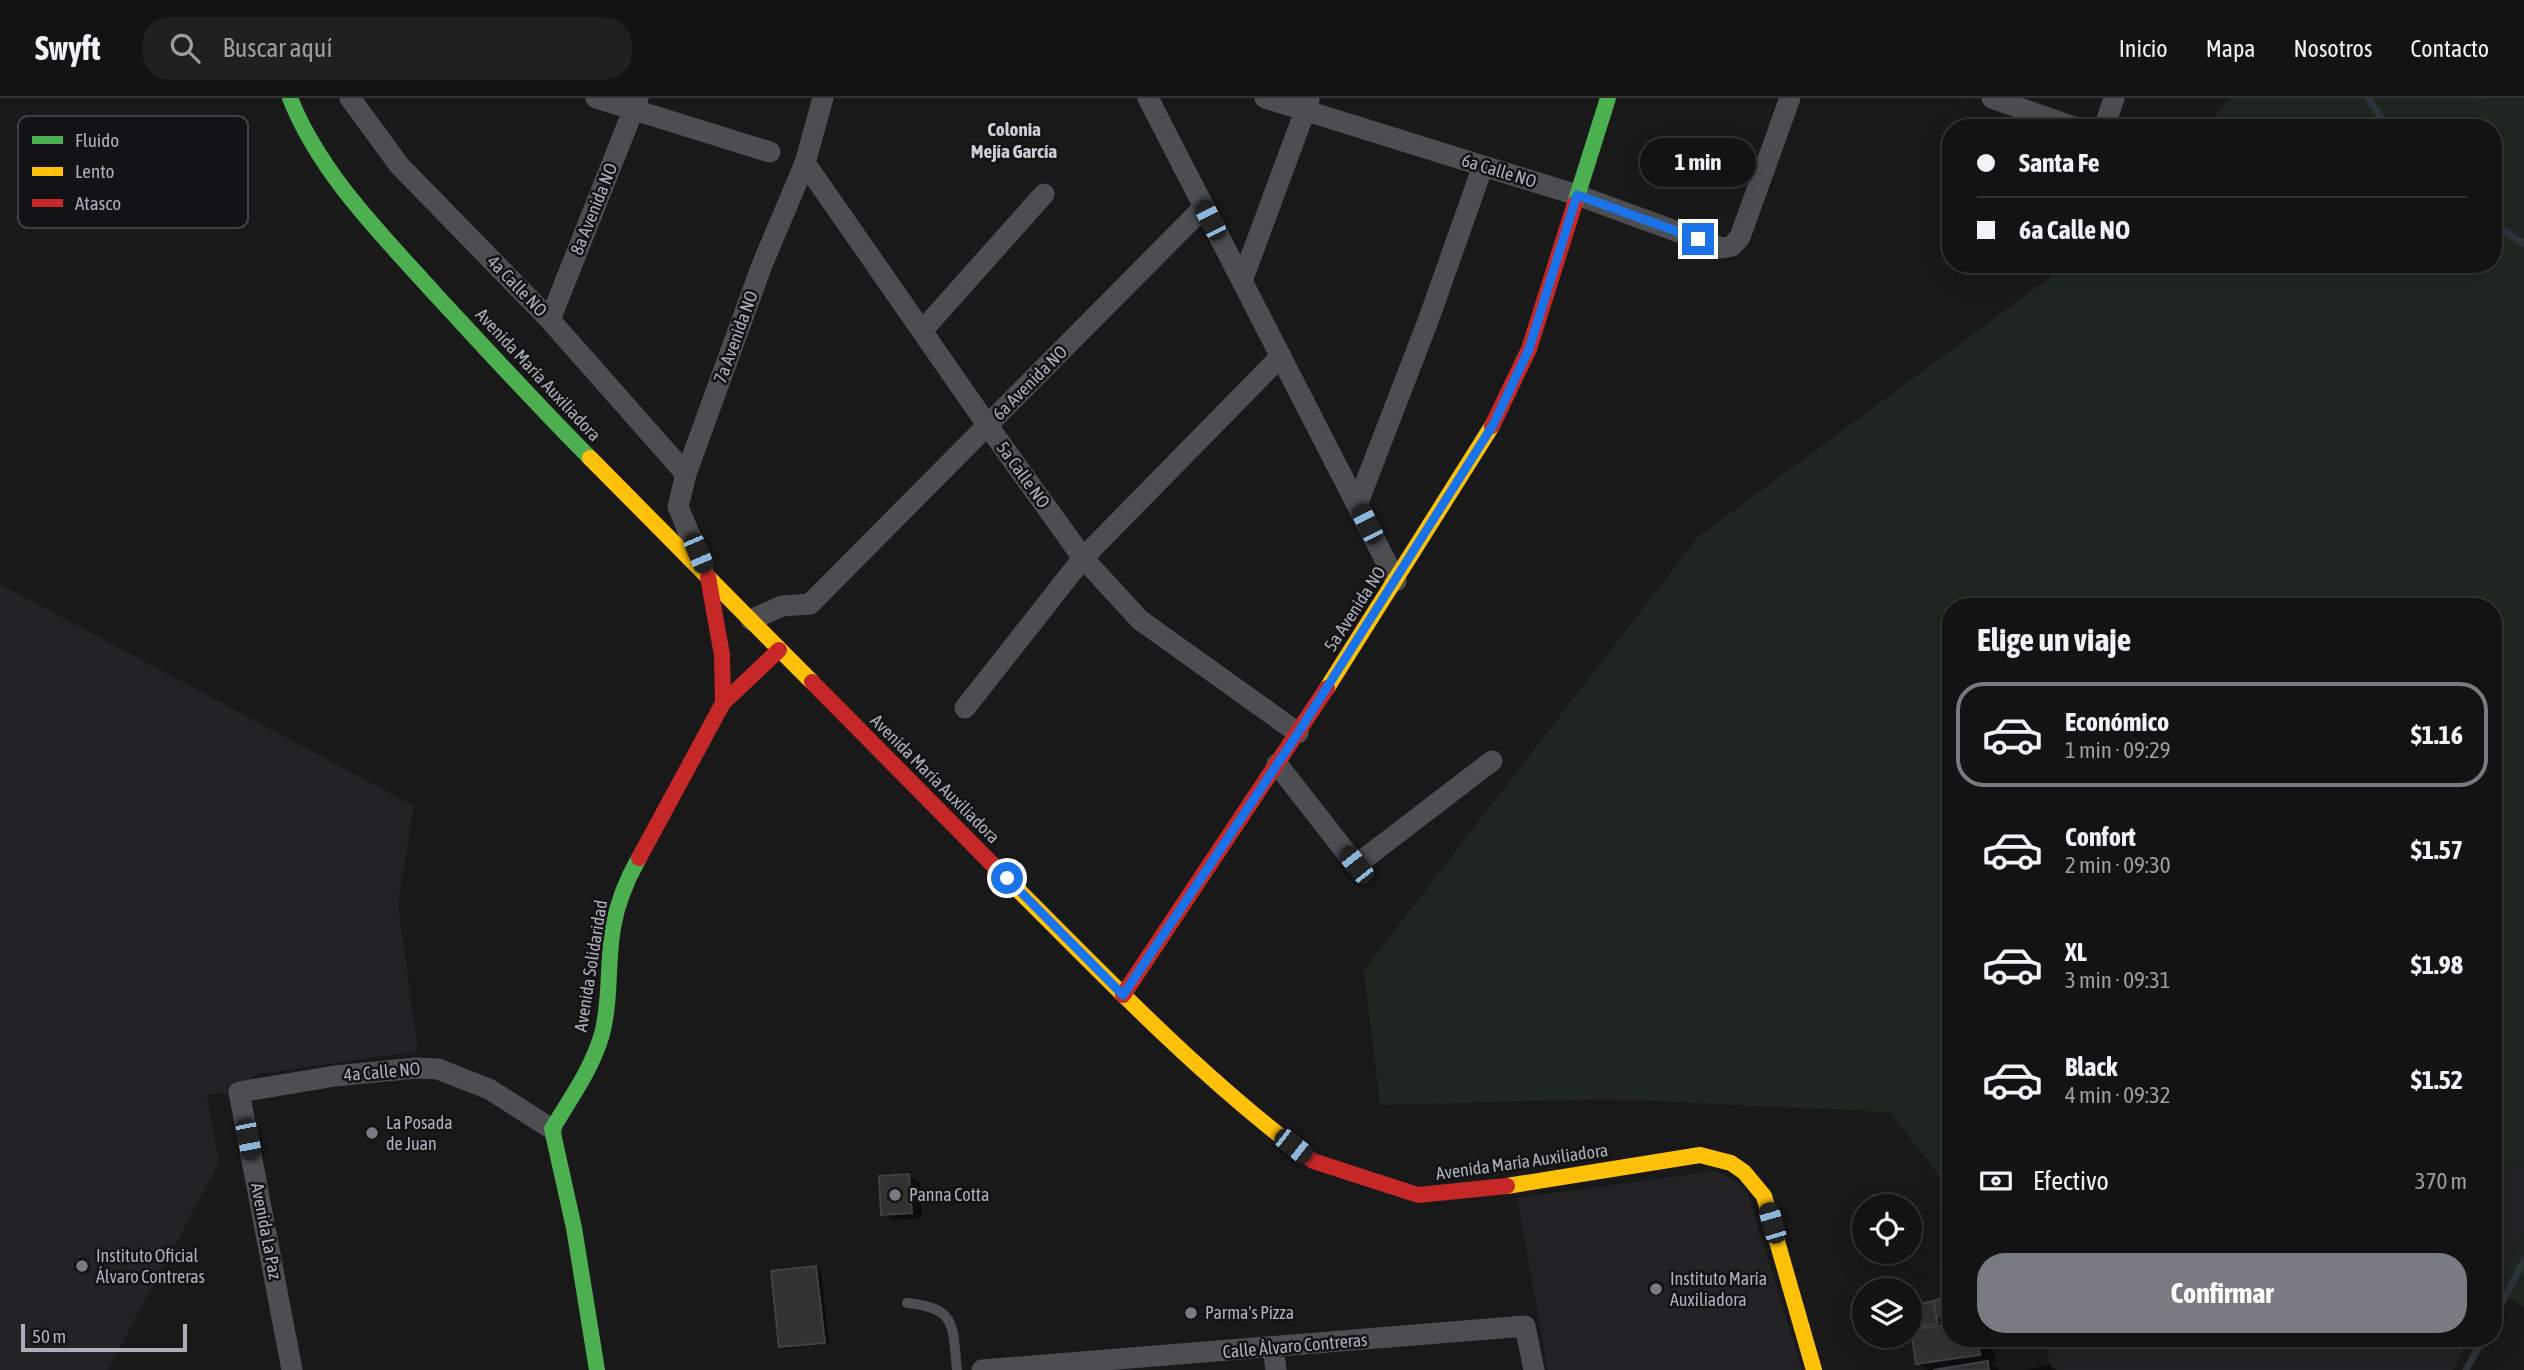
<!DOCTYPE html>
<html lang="es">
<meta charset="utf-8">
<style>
body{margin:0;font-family:"Asap Condensed",sans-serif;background:#202021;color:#f1f3f6;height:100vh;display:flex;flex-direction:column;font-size:26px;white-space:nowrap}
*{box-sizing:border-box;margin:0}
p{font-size:23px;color:#9d9ea0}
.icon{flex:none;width:38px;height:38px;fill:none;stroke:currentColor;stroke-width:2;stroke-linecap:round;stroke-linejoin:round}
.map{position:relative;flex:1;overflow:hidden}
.drawer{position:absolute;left:1942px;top:500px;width:560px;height:749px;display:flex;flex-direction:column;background:#131313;border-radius:28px;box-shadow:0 7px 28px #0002,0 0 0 2px #323233}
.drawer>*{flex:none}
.top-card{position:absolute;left:1942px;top:21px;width:560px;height:154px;border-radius:28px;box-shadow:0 7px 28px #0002,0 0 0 2px #323233;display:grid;align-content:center;height:154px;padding:0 35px;background:#131313}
.buttons{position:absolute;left:1852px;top:1096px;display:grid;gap:14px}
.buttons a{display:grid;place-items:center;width:70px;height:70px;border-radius:50%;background:#131313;box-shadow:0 7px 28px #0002,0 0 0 2px #323233;font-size:35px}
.scale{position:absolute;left:21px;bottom:18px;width:166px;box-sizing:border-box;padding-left:7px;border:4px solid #abb0ba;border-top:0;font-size:19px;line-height:24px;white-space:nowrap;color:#abb0ba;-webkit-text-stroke:5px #131316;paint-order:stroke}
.end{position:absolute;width:32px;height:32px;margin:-16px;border:9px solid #1a73e8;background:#fff;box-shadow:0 0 0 4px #fff}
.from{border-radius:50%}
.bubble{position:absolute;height:49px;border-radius:24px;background:#131313;box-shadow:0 7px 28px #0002,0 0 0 2px #323233;font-size:23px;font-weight:700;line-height:49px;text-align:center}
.car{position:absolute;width:21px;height:42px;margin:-21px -10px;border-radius:9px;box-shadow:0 0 5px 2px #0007;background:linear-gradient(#222 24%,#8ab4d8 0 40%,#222 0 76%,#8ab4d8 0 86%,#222 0)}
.top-card b{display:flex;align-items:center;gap:24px;height:66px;font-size:26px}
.top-card b+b{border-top:2px solid #323233}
.top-card i{width:18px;height:18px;background:#f1f3f6}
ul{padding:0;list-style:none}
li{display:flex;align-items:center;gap:21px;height:105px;margin:0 14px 10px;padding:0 21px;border:4px solid transparent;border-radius:28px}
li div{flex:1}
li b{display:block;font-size:26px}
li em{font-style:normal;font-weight:700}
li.selected{border-color:#787b82}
li>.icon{width:63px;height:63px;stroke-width:1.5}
h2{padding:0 35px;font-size:32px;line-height:84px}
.pay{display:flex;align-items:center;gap:18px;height:77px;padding:0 35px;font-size:26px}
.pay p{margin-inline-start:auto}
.button{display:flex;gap:14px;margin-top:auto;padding:14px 35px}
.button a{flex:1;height:80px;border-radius:28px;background:#787b82;color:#fff;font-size:28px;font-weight:700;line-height:80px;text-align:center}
header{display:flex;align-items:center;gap:42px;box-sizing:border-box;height:98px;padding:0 35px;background:#131313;border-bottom:2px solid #323233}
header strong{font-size:33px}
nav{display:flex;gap:38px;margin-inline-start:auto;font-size:24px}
.search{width:490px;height:63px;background:#202021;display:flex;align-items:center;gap:18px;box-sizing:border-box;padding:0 24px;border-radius:28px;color:#9d9ea0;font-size:26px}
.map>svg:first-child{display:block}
.built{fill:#232325}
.green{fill:#1f2720}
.shadow{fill:#0007}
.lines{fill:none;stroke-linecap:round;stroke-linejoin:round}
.stream{stroke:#2c353c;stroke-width:7}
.building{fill:#323233;stroke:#414245;stroke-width:2}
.lane{stroke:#4d4e52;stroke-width:10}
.street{stroke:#4d4e52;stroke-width:21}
.fast{stroke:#4caf50;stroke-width:16}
.slow{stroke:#ffc107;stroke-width:16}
.jam{stroke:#c62828;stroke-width:16}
.route{stroke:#1a73e8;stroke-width:9}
.poi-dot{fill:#787b82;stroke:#131316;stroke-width:2.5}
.labels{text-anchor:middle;stroke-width:5;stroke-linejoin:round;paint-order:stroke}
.street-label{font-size:18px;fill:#abb0ba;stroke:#131316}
.poi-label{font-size:18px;fill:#abb0ba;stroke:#131316;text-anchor:start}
.neighbourhood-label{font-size:19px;font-weight:bold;fill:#cccfd6;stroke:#131316}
.key{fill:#131316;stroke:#414247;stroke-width:2}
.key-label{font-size:19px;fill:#abb0ba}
</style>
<header>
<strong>Swyft</strong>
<div class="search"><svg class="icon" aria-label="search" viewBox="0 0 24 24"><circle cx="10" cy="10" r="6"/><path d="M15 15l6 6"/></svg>Buscar aquí</div>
<nav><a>Inicio</a><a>Mapa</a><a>Nosotros</a><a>Contacto</a></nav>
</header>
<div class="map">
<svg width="2524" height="1272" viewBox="0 0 2524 1272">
<rect width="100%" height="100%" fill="#191919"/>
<path class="built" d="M0,486l414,222 -16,97 20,148 -161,23 -18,18 -32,3 12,68 -111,207h-108z
M2524,1067v68l-30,57v-121z
M1715,1073l19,8 14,15 54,176h-254l-31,-172z
M2045,1241h424l-16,31h-402z"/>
<path class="green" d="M2229,0h295v1067l-30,4v-562h-543v584l-61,-79 -280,-13 -230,6 -16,-135 334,-433 370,-273h426v-136h-287z
M2524,1135v74l-30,-17z"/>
<path class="shadow" d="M909,1077l11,7 2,36 -28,2 -11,-6z
M816,1170l5,3 8,73 -43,5 -5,-3z
M1951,1198v26l-11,-4 1,9 10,-1v13h41l4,24 -6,1 10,6h-71l-12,-7 6,-33 -5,-3 15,-24z
M2049,1267l8,5h-32z"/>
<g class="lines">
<path class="stream" d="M2368,0l20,30
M2494,126l30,20
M2494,1220l30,-58
M2466,1272l17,-31"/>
</g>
<path class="building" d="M909,1076l3,39 -31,2 -2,-39z
M816,1168l9,77 -46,4 -8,-76z
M1951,1196v19l-15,4 -3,-16z
M1933,1203l5,22 -22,5 -5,-22z
M1951,1226v15h26l3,16 -64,9 -5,-34z
M1988,1263l1,9h-56z"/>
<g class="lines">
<path class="lane" d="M907,1205c51,5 45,23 50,67"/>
<path class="street" d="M350,0l49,67 151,155 136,154
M596,0l174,54
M1148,0l248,483
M1265,0l312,97 145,53 10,-2 8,-9 50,-139
M1992,0l84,30
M2104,30l10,-30
M805,65l183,263 95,132 57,62 158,113
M1242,183l67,-181
M550,222l88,-222
M922,233l122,-137
M1357,407l71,-184 55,-155
M703,468l-25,-59 8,-33 76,-209 43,-102 18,-65
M751,522l31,-14 28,-2 394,-397
M965,610l118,-150 198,-202
M1277,666l79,101 136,-104
M1273,1250l3,22
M292,1272l-53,-278 96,-16 81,-8 22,1 51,20 63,40
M982,1272l543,-44 9,44"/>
<path class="fast" d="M290,0c30,76 92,137 146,197 51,55 101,110 154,163
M1575,105l33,-105
M597,1272l-23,-142 -22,-99c18,-30 40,-60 50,-95 9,-34 5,-71 11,-106 4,-24 14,-49 26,-70"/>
<path class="slow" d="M590,360l222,224
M1327,590l165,-262
M997,771c93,92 188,193 291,273
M1507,1088l193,-31 31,8 13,9 20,24 50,174"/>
<path class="jam" d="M1492,328l37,-77 46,-146
M708,479l14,78 1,48
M812,584l185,187
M639,760l84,-155 56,-53
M1123,897l204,-307
M1288,1044l25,19 105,34 89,-9"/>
</g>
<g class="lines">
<path class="route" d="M1007,780l116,117 175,-262 195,-308 36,-76 48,-154 121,44"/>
</g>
<g class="poi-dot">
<circle cx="372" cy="1035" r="7"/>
<circle cx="895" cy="1097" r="7"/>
<circle cx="82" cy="1168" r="7"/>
<circle cx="1656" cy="1191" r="7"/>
<circle cx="1191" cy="1215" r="7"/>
</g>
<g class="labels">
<g class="street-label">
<text transform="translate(1499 73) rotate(17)" y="6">6a Calle NO</text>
<text transform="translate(594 111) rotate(-68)" y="6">8a Avenida NO</text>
<text transform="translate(517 188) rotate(46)" y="6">4a Calle NO</text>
<text transform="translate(736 239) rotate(-70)" y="6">7a Avenida NO</text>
<text transform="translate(538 277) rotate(47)" y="6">Avenida María Auxiliadora</text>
<text transform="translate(1030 285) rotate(-45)" y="6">6a Avenida NO</text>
<text transform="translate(1023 377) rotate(54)" y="6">5a Calle NO</text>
<text transform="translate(1355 511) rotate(-57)" y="6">5a Avenida NO</text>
<text transform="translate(935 681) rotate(45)" y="6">Avenida María Auxiliadora</text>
<text transform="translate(591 868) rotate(-81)" y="6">Avenida Solidaridad</text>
<text transform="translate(382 974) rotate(-5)" y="6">4a Calle NO</text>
<text transform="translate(1522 1064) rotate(-8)" y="6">Avenida María Auxiliadora</text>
<text transform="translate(266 1133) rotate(79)" y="6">Avenida La Paz</text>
<text transform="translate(1295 1248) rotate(-5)" y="6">Calle Álvaro Contreras</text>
</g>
<g class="poi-label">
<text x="386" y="1031">La Posada<tspan x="386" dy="21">de Juan</tspan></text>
<text x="909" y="1103">Panna Cotta</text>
<text x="96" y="1164">Instituto Oficial<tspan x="96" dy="21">Álvaro Contreras</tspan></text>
<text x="1670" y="1187">Instituto María<tspan x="1670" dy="21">Auxiliadora</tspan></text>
<text x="1205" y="1221">Parma's Pizza</text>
</g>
<g class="neighbourhood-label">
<text x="1014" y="38">Colonia<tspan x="1014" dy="22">Mejía García</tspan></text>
</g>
</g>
<rect x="18" y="18" width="230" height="112" rx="10" class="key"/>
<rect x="32" y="38" width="31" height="8" fill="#4caf50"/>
<rect x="32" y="69" width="31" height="9" fill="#ffc107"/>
<rect x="32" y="101" width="31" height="8" fill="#c62828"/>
<g class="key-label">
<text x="75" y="49">Fluido</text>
<text x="75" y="80">Lento</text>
<text x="75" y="112">Atasco</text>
</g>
</svg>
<div class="buttons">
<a><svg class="icon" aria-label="locate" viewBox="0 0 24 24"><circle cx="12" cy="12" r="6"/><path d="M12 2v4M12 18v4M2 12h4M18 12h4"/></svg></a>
<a><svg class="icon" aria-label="layers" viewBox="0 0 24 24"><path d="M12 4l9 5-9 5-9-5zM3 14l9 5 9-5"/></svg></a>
</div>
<div class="scale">50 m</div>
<i class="end from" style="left:1007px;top:780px"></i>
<i class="end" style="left:1698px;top:141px"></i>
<div class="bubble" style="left:1640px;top:40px;width:116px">1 min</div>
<i class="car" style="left:1210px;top:122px;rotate:333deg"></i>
<i class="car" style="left:1367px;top:426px;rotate:333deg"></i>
<i class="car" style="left:698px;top:455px;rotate:157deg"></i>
<i class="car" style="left:1356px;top:767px;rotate:322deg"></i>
<i class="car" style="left:248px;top:1041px;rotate:169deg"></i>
<i class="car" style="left:1293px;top:1048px;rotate:128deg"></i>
<i class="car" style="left:1772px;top:1125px;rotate:344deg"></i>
<div class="top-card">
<b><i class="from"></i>Santa Fe</b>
<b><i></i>6a Calle NO</b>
</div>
<section class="drawer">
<h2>Elige un viaje</h2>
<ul>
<li class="selected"><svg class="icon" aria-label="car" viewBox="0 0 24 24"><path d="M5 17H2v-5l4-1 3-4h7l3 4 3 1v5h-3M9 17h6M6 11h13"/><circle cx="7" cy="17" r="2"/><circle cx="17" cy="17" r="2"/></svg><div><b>Económico</b><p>1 min · 09:29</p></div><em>$1.16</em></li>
<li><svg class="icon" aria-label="car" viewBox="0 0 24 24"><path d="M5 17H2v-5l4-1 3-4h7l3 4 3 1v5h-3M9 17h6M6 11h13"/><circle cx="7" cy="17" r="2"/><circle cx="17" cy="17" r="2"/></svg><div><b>Confort</b><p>2 min · 09:30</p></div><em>$1.57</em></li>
<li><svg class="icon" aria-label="car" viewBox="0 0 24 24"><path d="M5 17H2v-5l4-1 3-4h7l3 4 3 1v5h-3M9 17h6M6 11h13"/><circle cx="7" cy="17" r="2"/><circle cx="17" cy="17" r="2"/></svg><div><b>XL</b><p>3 min · 09:31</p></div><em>$1.98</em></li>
<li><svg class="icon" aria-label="car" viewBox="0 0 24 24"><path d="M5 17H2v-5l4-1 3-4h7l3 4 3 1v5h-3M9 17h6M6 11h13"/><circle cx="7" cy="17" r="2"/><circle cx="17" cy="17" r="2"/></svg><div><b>Black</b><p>4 min · 09:32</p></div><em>$1.52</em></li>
</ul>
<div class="pay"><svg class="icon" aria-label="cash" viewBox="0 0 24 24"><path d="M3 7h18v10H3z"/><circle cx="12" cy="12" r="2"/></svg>Efectivo<p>370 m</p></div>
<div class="button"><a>Confirmar</a></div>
</section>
</div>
